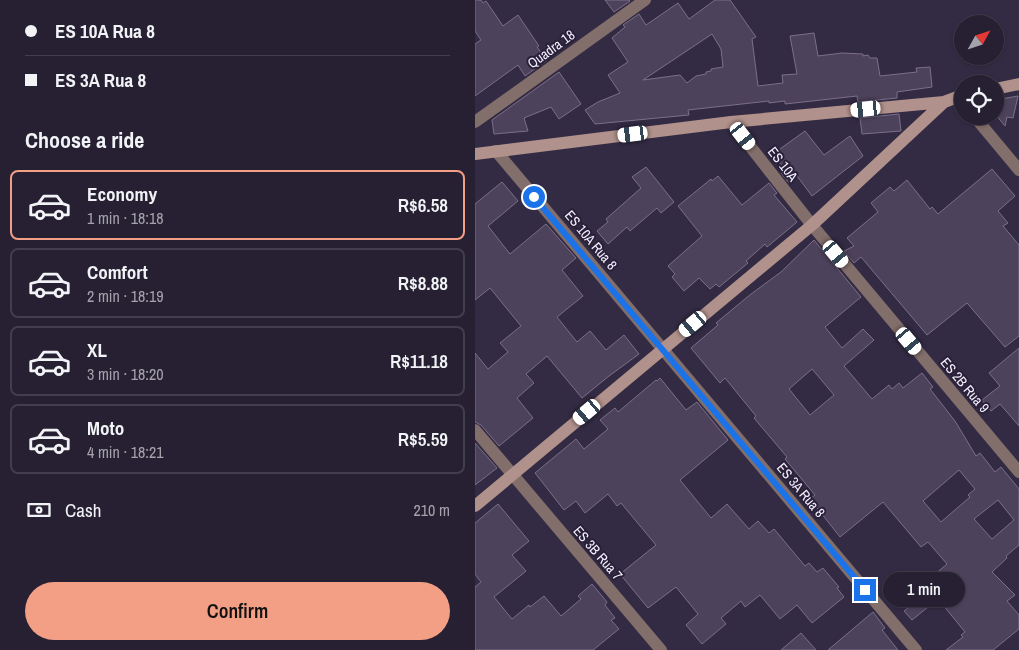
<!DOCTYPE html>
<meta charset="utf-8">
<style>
body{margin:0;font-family:"Archivo Narrow",sans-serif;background:#322d3e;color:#f1f3f6;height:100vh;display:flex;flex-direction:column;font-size:19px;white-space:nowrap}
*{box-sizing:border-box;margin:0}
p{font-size:16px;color:#a4a3ac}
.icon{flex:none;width:28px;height:28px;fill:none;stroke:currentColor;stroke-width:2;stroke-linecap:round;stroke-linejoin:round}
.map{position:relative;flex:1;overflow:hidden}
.drawer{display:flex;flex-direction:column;background:#262032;width:475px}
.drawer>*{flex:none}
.hud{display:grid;align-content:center;height:110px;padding:0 25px;background:#262032}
.needle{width:32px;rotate:50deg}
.controls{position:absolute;left:479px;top:15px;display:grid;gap:10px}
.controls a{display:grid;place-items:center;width:50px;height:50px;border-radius:50%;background:#262032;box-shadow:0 1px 4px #0004,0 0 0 1px #423e4d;font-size:25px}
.end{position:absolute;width:22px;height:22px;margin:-11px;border:6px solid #1a73e8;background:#fff;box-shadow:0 0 0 2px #fff}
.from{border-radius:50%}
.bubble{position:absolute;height:35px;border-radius:18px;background:#262032;box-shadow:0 1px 4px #0004,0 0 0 1px #423e4d;font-size:16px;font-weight:600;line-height:35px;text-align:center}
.car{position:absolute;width:15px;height:30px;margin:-15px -8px;border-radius:6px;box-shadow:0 0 4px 1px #0007;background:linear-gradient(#fff 24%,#345 0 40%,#fff 0 76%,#345 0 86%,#fff 0)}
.hud b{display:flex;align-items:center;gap:18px;height:48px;font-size:19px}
.hud b+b{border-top:1px solid #423e4d}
.hud i{width:12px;height:12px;background:#f1f3f6}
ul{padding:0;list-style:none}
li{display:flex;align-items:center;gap:15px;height:70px;margin:0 10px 8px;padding:0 15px;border:2px solid #423e4d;border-radius:8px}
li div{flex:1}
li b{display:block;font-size:19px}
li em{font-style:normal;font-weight:600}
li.selected{border-color:#f39f85}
li>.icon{width:45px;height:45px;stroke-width:1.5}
h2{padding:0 25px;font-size:22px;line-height:60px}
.pay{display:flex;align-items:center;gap:12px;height:55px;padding:0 25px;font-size:19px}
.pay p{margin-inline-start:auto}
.primary-button{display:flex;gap:10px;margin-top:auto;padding:10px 25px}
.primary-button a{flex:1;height:58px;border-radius:30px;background:#f39f85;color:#111;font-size:20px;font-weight:600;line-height:58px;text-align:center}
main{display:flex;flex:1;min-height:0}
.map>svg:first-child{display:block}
.building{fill:#4d425b;stroke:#7b6f8a;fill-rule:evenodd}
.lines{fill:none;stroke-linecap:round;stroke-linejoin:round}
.street{stroke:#826e6b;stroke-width:12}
.secondary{stroke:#b1918b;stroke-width:12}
.route{stroke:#1a73e8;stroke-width:6}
.labels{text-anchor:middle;stroke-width:4;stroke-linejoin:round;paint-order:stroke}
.street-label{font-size:14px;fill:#f4efff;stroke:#292138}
</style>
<main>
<section class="drawer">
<div class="hud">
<b><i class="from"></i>ES 10A Rua 8</b>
<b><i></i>ES 3A Rua 8</b>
</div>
<h2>Choose a ride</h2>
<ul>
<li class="selected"><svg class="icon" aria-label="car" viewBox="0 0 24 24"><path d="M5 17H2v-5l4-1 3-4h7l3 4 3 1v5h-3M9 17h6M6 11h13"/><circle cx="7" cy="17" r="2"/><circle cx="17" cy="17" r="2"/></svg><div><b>Economy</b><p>1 min · 18:18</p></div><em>R$6.58</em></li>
<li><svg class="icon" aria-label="car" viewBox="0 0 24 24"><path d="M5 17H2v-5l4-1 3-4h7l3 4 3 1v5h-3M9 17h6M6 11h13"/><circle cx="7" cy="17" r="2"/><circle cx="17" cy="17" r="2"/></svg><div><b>Comfort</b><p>2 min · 18:19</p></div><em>R$8.88</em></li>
<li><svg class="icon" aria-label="car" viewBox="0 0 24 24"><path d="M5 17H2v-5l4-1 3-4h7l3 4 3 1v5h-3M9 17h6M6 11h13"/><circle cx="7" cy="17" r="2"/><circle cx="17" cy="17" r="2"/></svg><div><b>XL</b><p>3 min · 18:20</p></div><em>R$11.18</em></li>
<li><svg class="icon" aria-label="car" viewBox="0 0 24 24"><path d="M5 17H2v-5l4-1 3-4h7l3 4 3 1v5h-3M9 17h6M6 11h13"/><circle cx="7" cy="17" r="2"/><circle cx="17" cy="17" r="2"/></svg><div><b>Moto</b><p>4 min · 18:21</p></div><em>R$5.59</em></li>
</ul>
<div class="pay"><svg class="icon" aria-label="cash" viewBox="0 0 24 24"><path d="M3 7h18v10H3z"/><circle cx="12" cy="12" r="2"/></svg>Cash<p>210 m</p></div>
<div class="primary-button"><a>Confirm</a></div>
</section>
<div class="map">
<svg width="544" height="650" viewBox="0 0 544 650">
<rect width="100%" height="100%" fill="#332b43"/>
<path class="building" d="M0,0h6l2,3 3,-2 17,25 15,-11 21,31 -2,1 10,13 -22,16 -7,-11 -43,31v-52l6,-4 -6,-9z
M130,0h24l1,1 -16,11z
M240,0h15l26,37 -4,2 6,47 25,-3 -1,-8 15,-1 -7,-38 24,-3 4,23 24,-3 21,1v2l5,-1 2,3h7l3,18 37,-4 -1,-4 14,-1 2,20 -35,5v6l-39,4 -1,-6 -72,8v-3l-16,2v-2l-81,9 1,5 -94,9 -10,-14 13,-8 22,-9 -12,-18 20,-13 -16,-24 13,-11 -2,-2 16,-11 7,11 32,-22 11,16zM237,34l9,15 2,18 -12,2v2l-5,1v2l-10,2 -9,7 -7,-8 -37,5z
M84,72l22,32 -22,15 -8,-12 -27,11 4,13 -34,3 -2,-14z
M543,96l-5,22 -6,-1 -2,9 -10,-12v-14z
M424,114l2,17 -39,3 -2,-16z
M330,131l19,24 26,-19 13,20 -51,40 -15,-20 -8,7 -8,-10 4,-3 -12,-16z
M171,167l28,35 -13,11 -4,-5 -27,23 -3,-4 -19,17 -11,-13 11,-9 -2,-3 35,-31 -9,-11z
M517,169l23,27 -17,15 10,12 -5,3 16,19v91l-14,11 -38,-44 -40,32 -66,-78 -7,6 -10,-12 10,-5 -7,-8 31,-26 -7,-9 19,-16 4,4 13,-11 23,29 2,-2 6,7z
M243,176l24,29 27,-22 8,10 -3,2 23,27 -30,25 -2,-3 -19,17 2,2 -29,24 -3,-3 -6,5 -11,-11 -15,13 -12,-14 3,-3 -7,-8 34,-30 -24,-30 33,-27 1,2z
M27,182l16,19 -30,25 22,28 36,-30 30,34 -14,12 21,26 -26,21 20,25 13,-11 16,19 18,-15 15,19 -30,22 -27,22 -35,-42 -21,18 8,9 -17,15 16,20 -34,28 -18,-21 -6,-3v-69l13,16 20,-17 -8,-9 21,-17 -31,-38 -15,12v-96z
M339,240l47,57 -36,30 17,21 21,-19 11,11 -30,26 28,33 17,-14 3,4 7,-6 4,5 19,-15 11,14 -3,2 25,32 21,35 4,-3 15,19 6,-5 18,22v56l-13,11 1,2 -15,14 23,23 -8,6 12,14v14l-26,21h-47l17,-13 -2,-2 4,-3 -27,-33 -26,21 -8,-9 36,-29 -6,-7 13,-11 -19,-22 -7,5 -38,-45 -43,35 -30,-38 5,-4 -30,-36 2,-2 -33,-39 2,-2 -31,-38 -5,5 -29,-35 27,-23 -2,-2 35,-29 30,-22zM337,369l22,26 -24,20 -21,-26zM484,470l16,19 -7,6 2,2 -29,25 -18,-21zM523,500l16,20 -22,19 -18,-20z
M544,348v78l-19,-22 -9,7 -9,-11 18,-14 -11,-13z
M185,378l26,32 11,-8 31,38 -48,40 31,38 16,-14 22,25 9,-8 11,12 5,-4 31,37 4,-3 8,9 6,-4 16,19 -2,1 7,9 -32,26 -15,-18 -17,14 -20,-24 -15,12 -4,-6 -20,17 5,6 -24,20 -16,-19 12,-11 -22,-27 -28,21 -28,-34 36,-29 -35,-42 -4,3 -9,-12 -23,19 -9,-12 -12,9 -29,-37 41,-34 8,10 24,-20 -8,-9 15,-12 3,4 38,-32 1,1z
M0,443l22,25 -22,17z
M23,504l31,37 -17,14 14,16 -32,26 18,22 17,-14 1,2 14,-11 17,20 20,-17 -3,-3 14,-12 15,18 -2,3 10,13 -4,2 8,9 -26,21h-118v-63l6,-5 -6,-8v-51z
M398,612l12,16 -3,2 16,20h-70z
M326,633l15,17h-35z"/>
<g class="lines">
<path class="street" d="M499,116l45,54
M0,122l170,-122
M256,122l81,103 207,247
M21,151l420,499
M0,430l186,220"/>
<path class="secondary" d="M520,89l24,-5
M0,154l256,-32 213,-20 19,-7
M0,506l337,-281 132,-123"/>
</g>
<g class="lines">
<path class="route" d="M59,197l331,393"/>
</g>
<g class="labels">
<g class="street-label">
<text transform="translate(76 49) rotate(-36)" y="5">Quadra 18</text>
<text transform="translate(308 164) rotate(52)" y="5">ES 10A</text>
<text transform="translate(116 240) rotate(50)" y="5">ES 10A Rua 8</text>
<text transform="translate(490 385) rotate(50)" y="5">ES 2B Rua 9</text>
<text transform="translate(326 490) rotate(50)" y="5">ES 3A Rua 8</text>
<text transform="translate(123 553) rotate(49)" y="5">ES 3B Rua 7</text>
</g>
</g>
</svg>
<div class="controls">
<a><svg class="needle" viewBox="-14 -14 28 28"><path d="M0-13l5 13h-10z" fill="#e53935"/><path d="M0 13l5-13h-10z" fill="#a4a3ac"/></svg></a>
<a><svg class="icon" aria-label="locate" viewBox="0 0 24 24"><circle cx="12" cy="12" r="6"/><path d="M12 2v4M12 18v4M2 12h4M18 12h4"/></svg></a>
</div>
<i class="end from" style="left:59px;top:197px"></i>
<i class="end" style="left:390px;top:590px"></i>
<div class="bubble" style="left:408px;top:572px;width:82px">1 min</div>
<i class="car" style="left:391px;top:109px;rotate:264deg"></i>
<i class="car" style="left:158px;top:134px;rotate:263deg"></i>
<i class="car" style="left:268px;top:136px;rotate:142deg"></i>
<i class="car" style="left:361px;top:254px;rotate:140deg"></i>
<i class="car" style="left:218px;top:324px;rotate:230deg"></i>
<i class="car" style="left:434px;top:341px;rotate:140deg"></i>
<i class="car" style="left:112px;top:412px;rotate:230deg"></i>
</div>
</main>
